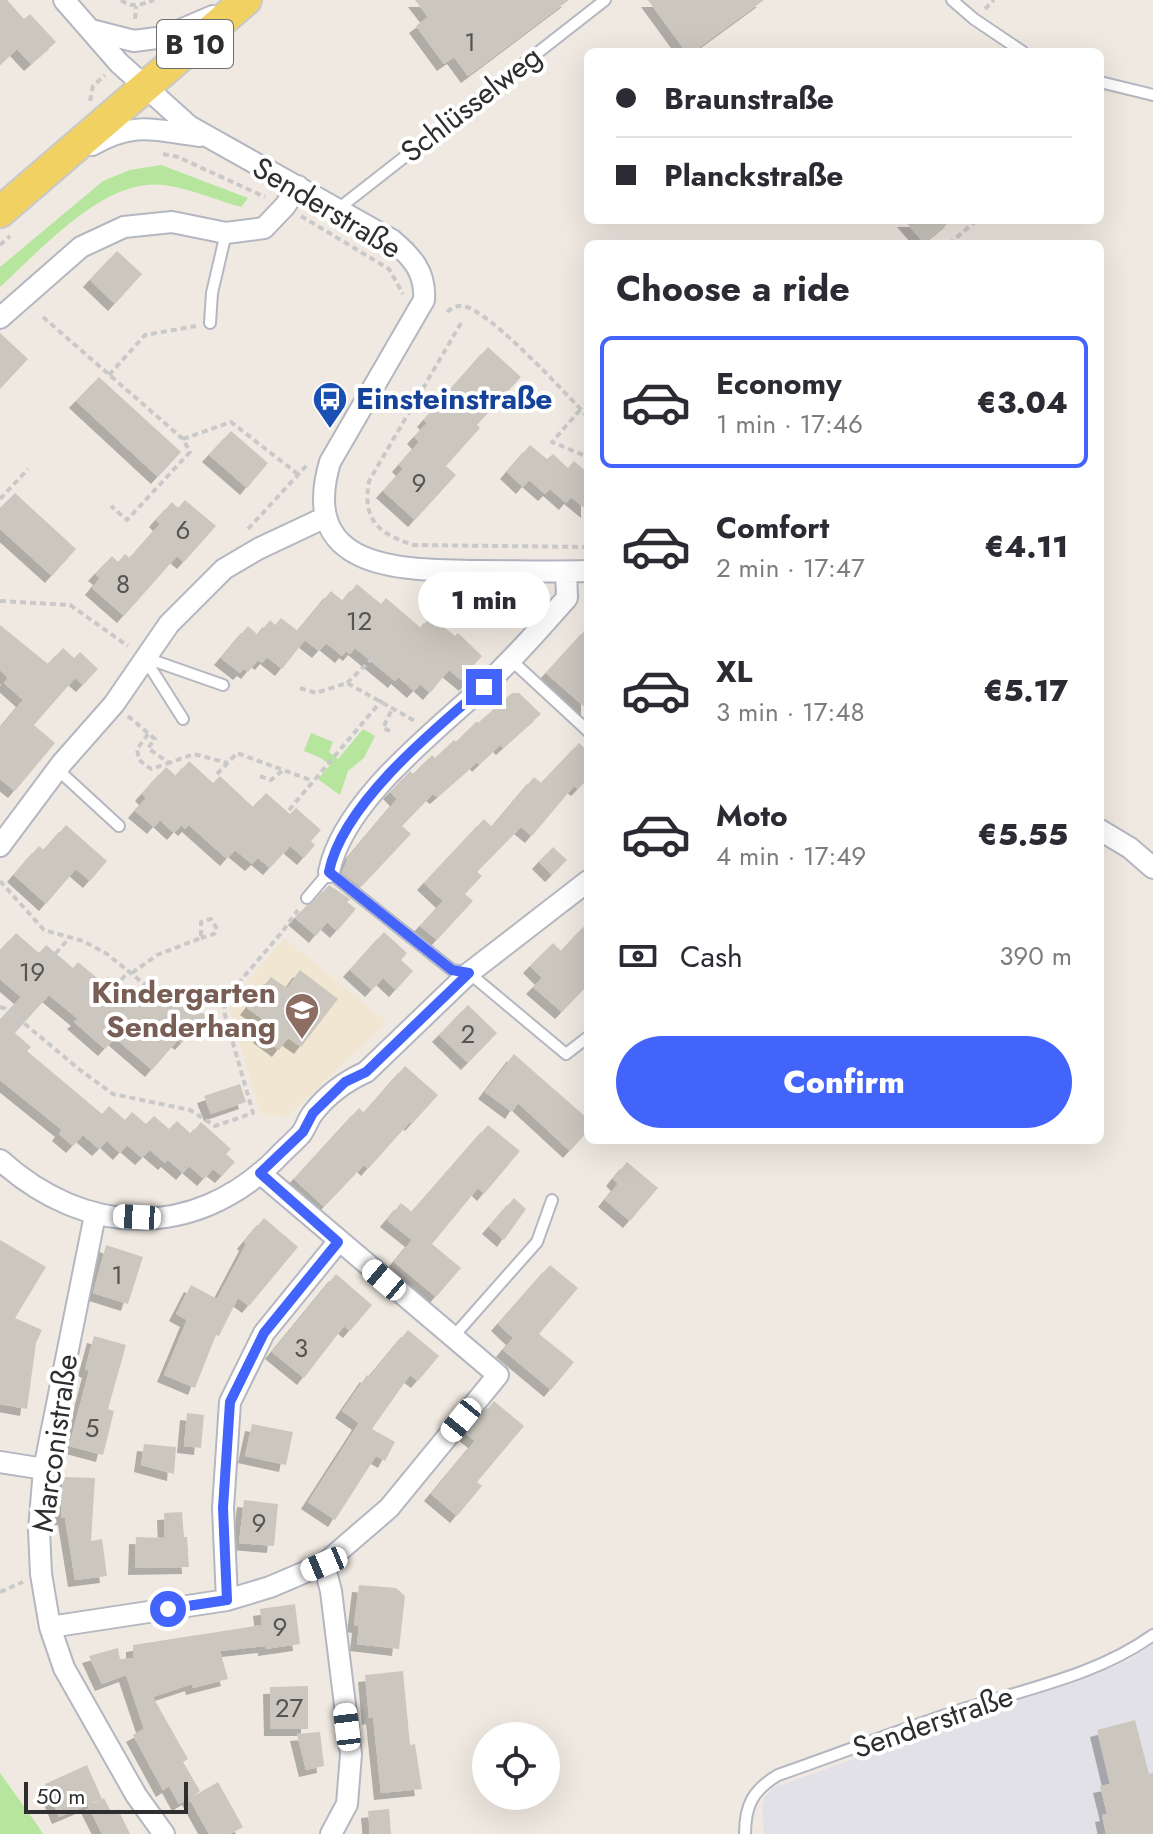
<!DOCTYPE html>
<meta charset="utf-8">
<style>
body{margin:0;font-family:Jost,sans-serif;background:#f2f2f3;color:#2b2b33;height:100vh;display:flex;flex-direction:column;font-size:30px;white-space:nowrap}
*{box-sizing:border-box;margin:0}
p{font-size:26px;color:#7c7c81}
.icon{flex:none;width:44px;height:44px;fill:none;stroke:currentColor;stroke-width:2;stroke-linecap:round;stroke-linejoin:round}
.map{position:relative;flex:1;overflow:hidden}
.sheet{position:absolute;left:584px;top:240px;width:520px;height:904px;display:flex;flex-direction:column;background:#fff;border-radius:12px;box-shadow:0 8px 32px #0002}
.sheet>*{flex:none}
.hud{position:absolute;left:584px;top:48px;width:520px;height:176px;border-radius:12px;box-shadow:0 8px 32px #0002;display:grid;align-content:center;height:176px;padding:0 32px;background:#fff}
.fabs{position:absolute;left:472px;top:1722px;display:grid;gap:16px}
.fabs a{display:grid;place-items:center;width:88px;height:88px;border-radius:50%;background:#fff;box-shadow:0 8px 32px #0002;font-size:40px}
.scale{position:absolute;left:24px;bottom:20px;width:164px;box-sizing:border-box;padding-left:8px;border:4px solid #2e2e2e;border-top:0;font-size:22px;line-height:28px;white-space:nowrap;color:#2e2e2e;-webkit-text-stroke:6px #fff;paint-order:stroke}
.end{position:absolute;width:36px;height:36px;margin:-18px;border:10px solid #4264fb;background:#fff;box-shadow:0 0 0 4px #fff}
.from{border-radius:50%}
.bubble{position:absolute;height:56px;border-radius:28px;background:#fff;box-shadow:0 8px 32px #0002;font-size:26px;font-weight:800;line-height:56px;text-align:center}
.car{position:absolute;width:24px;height:48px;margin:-24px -12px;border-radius:10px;box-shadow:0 0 6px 2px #0007;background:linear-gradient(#fff 24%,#345 0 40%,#fff 0 76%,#345 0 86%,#fff 0)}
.hud b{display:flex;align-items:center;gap:28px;height:76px;font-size:30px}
.hud b+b{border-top:2px solid #e1e1e2}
.hud i{width:20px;height:20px;background:#2b2b33}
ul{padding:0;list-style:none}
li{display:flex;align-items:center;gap:24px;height:132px;margin:0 16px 12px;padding:0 16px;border:4px solid transparent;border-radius:12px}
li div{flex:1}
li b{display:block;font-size:30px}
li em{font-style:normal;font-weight:800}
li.selected{border-color:#4264fb}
li>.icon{width:72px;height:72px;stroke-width:1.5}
h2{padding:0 32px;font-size:36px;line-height:96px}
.pay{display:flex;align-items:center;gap:20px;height:88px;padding:0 32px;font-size:30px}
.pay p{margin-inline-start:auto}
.cta{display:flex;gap:16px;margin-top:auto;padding:16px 32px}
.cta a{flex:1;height:92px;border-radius:48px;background:#4264fb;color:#fff;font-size:32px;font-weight:800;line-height:92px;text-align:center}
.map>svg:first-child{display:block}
.industrial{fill:#e3e1e8}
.education{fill:#f0e6d1}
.green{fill:#b6e59e}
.building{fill:#cbc7bf;filter:url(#shadow)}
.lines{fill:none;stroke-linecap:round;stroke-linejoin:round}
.lane-casing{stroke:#b4b7c1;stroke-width:14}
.street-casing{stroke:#b4b7c1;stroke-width:24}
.primary-casing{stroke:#c9c9c9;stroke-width:34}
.path{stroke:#c9c9c9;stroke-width:4;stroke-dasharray:6 4;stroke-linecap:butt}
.lane{stroke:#fff;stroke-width:10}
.street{stroke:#fff;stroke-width:20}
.primary{stroke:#f2d163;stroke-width:30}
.route{stroke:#4264fb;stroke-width:10}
.labels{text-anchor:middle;stroke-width:8;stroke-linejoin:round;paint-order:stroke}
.number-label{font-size:26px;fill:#555452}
.shield{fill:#fff;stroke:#6d6d6d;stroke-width:2}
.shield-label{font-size:28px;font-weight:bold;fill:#2e2e2e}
.street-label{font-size:30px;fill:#2e2e2e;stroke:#fff}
.transit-label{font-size:30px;font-weight:bold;fill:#164399;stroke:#fff;text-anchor:start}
.education-label{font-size:30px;font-weight:bold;fill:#785e54;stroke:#fff;text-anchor:end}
</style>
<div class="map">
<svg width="1153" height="1834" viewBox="0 0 1153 1834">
<defs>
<filter id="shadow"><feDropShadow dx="-7" dy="7" stdDeviation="0" flood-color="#0004"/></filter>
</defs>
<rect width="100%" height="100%" fill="#efe9e1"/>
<path class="industrial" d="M1153,1643v191h-389l-2,-27 3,-10 8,-9 355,-127z"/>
<path class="education" d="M284,938l102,84 -98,94 -27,-2 -31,-104 2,-10z"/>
<path class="green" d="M161,165l87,33 -7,9c-25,-7 -52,-19 -78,-22 -59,-8 -123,66 -163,102v-20l103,-86 27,-11z
M363,729l12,7 -11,22 -16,13 -8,24 -22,-16 12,-14 -9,-7 -17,-7 7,-18 22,9 -4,10 9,7z
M0,1773l38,53 5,8h-43z"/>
<path class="building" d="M0,0h7l17,19 6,-5 26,28 -25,22 -14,-15 -17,16z
M415,0h154l-101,76 -14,-19 -10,7 -28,-38 12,-9z
M648,0h116l-71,52h-7z
M904,220h48l-28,23z
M117,251l25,23 -27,30 -25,-24z
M0,333l28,26 -28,30z
M488,347l33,30 -44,48 3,3 -34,38 10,9 -41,45 -32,-29 20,-22 -4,-4 20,-23 -5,-5 13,-14 -3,-3z
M99,377l82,75 -23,25 -82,-76z
M231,431l37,32 -21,25 -38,-33z
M530,445l17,14 6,-5 15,14 6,-7 14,12v38l-17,-14 -5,6 -16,-14 -5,5 -16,-14 -6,7 -16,-15z
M15,493l61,56 -24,27 -52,-47v-21z
M185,500l31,26 -32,36 -7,-6 -53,60 -32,-28 8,-10 -5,-4 17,-18 6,6 7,-8 5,4 30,-34 -4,-4 16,-18 6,6z
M357,584l24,20 5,-6 35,30 10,-12 24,20 3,-3 24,23 -9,10 5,4 -12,14 -17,-14 -19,23 -10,-9 -6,7 -16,-14 -3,4 -40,-33 -5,6 -4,-3 -4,5 -16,-13 -7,8 -14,-11 -23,29 -15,-12 -5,6 -4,-3 -10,12 -4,-3 -4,4 -19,-15 27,-32 10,9 12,-15 5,5 6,-7 17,13 33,-40 12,10z
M0,625l48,39 15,-16 11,10 6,-6 18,17 -15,16 -8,-7 -41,47 21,18 -40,48 -15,-12v-51l23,-28 -19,-17 4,-5 -8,-8z
M588,627v83l-42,-37z
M512,693h7l22,21 -38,34 -3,-3 -21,20 -2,-3 -40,35 -4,-3 -31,32 9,8 -50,53 -19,-14 6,-16 49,-58 -7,-7 12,-12 8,-9 3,3 19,-19 3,3 19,-18 2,2 21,-21 1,2z
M579,743l9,8v28l-10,10 -4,-3 -42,50 -11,-9 -44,45 5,4 -17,18 8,7 -36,39 -17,-14 23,-25 -19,-18 60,-64 8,8 42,-50 7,6z
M189,761l24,22 7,-7 33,31 13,-14 24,21 6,-6 25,22 -10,11 4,4 -11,13 -14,-12 -20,22 -12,-10 -6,6 -17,-14 -8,9 -38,-34 -4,4 -4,-4 -7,8 -14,-13 -6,7 -19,-16 11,-13 -4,-4 24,-27 10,9z
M66,825l41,36 -17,20 -14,-12 -30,35 -32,-29 25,-29 5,4z
M553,847l14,13 -15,15 -13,-13z
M329,885l21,14 -3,3 9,7 -19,22 -10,-9 -11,14 -21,-18 11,-12 7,-3z
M588,922v63l-26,27 -29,-25 9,-9 -12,-12 23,-23 8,8z
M384,932l23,21 -6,7 12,11 -17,19 -13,-12 -11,12 -22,-20z
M16,933l23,20 7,-8 27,23 5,-6 25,21 5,-6 27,24 9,-11 16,14 10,-11 8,7 4,-5 24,21 -24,27 -4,-3 -26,30 -37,-32 -10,11 -31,-27 4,-3 -29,-24 -34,38 16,14 -4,4 75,63 7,-8 16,14 7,-8 14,12 8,-8 15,13 8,-8 14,13 10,-12 30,27 -5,5 9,8 -13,14 -9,-7 -9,10 -15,-13 -6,7 -15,-13 -3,3 -15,-13 -8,8 -15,-13 -7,8 -13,-12 -8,8 -16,-14 -10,11 -14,-12 3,-4 -62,-50v-60l21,-23 -21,-18v-28z
M300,970l38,29 -37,48 -13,-9 -9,12 -19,-14 9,-12 -22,-16 24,-31 16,11z
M468,1005l29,28 -29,30 -29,-28z
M514,1054l74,65v12l-18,20 -52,-48 -6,9 -27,-20z
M405,1066l33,29 -26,29 -2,-2 -42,47 -4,-4 -40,42 -30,-28 65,-71 5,5z
M240,1084l6,18 -35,12 -7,-18z
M488,1125l32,26 -36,43 -6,-6 -46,56 29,24 -25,29 -42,-35 18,-22 -25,-20 14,-17 11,9z
M627,1162l31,26 -28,33 -25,-21 13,-16 -5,-5z
M514,1198l12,11 -22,31 -15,-13z
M264,1218l34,29 -49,59 -11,-8 -19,38 -3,-1 -21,53 -31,-13 23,-55 -11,-6 15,-29 26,14 29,-55 -2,-2z
M0,1240l46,27 -31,51 27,12 -6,13 -9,66 -27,-5z
M106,1245l37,12 -15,47 -35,-11z
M550,1265l28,23 -39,46 35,28 -23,28 -48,-40 10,-12 -15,-14z
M336,1274l36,31 -22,26 -6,-5 -40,52 -32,-26z
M408,1330l31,26 -21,25 -8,-6 -38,54 23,13 -10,19 -9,-5 -41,64 -27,-18 51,-79 -17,-12 25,-36 2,2z
M94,1336l32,9 -18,64 6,2 -11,44 -34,-9 20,-75 -4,-2z
M494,1401l30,25 -47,56 5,4 -25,30 -26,-22 44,-53 -9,-7z
M187,1413l17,2 -3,33 -17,-2z
M252,1424l41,8 -7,33 -41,-9z
M144,1444l32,3 -2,27 -33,-9z
M63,1477l32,1 -4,63 11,-2 5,37 -32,4 -10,-62h-4z
M244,1500l34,4 -4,42 -35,-3z
M182,1512l2,25h3l2,30 -54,1 1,-31 29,1 -1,-25z
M359,1585l37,3 9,8 -6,53 -42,-5 2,-18 -5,-1z
M295,1604l5,40 -35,5v-3l-45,5 8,28 -35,9 -1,-4 -39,13 35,62 -5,3 17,29 -8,6 26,-15 25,45 -13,7h-21l-20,-36 -10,6 -10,-18 -6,4 -30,-55 11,-6 -18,-54 -24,9 -13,-28 29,-8 2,11 13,-1v-13l129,-20 -2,-16z
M403,1671l7,74 5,-1 7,45 -41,4 -8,-76 -4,1 -4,-43z
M308,1686v43h-37l-1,-42z
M1135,1720l14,54 4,-1v61h-47l-4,-19 5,-1 -7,-28 10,-2 -13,-54z
M320,1732l4,34 -18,4 -9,-36z
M87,1765l15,34 -43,18 -14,-33z
M104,1798l7,14 7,-3 12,25h-28l-14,-28z
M389,1809l2,25h-21l-2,-23z"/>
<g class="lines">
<g class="lane-casing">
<path id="lane" d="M952,0l22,19 49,33
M1100,82l53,13
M338,209l267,-209
M210,323l2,-30 14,-60
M146,658l77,27
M145,659l38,60
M511,660l77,71
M57,769l62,57
M307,898l22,-26 123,98 17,3 97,81 22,-17
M453,1337l84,-95 15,-42
M745,1834c0,-29 8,-44 33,-59 58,-20 116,-43 174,-62 67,-23 143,-36 201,-78"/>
</g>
<g class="street-casing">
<path id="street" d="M64,0l55,63 70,63 203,114c20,17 34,32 32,60l-94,162c-32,109 71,108 147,109 37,0 74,1 111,0
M91,30l43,11 30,-4 49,-21
M92,145c43,-24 61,-15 108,-9
M0,318l81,-71 43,-20 48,-5 54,11 38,-5 21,-22 13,-20
M1100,830l30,18 23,20
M0,846l62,-83 52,-59 55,-80 55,-55 34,-20 68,-32
M329,872c14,-70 103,-138 154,-185 30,-27 57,-59 84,-89l-1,-26
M0,1160c84,76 192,81 275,0 8,-9 18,-17 26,-26 5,-6 7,-15 12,-21 14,-18 33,-32 53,-41l103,-99 119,-92
M95,1215l-51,254 -5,61 2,44 9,53 14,41 72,127 28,39
M0,1462l44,7
M324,1564l7,27 20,163 -4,50 -16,30
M227,1600l-4,-92 7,-106 34,-69 74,-91
M50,1627l177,-27 43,-13 54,-23 65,-56 109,-133 -238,-202"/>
</g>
<g class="primary-casing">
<path id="primary" d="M0,212l246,-212"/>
</g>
<path class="path" d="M121,0c12,9 21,4 33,0
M985,9l9,-9
M135,19l1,-13
M90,101l3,-15 12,-11
M163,154l15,3 87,40
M301,216l88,53 14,25
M949,244l28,-24
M0,245l10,-9
M447,312c5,-4 10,-7 17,-6 28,7 101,87 124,111
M43,317l140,122 7,13 -63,68 -16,-14
M461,323l-92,158c-7,39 9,52 44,64l175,2
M109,375l36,-40 51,-9
M580,410l-28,32 36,15
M183,439l48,-17 68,53
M0,499l28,-30
M248,529l59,-64
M0,601l70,4 58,41
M347,683l30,-29
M300,688l16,5 31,-10 68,38
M128,716l27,23 -7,9 21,15 25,-9 34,9
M390,731l-7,-3 10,-21
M148,734l-11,15 2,11 12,9 18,-6
M217,774l20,-21 76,28
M260,776l11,4 12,-10
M289,810l93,-110
M0,881l44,49 39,11 24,13 57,46
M49,961l21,-24
M132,973l25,-18 44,-17v-16l10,-3 6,10 -3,5 -13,4
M108,995l21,-24
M0,1007l7,2 73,61 33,24 77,16 25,16 38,-13 -28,-98 -1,-15 58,-68 16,-22
M0,1592l23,-10"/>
<use href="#lane" class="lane"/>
<use href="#street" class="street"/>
<use href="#primary" class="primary"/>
</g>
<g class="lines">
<path class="route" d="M168,1609l59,-9 -4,-92 7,-106 34,-69 74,-91 -78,-69 43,-41 10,-19 32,-31 21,-10 103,-99 -17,-3 -123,-98c13,-67 104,-142 155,-185"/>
</g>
<defs>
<g id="bus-pin" transform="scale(1.8)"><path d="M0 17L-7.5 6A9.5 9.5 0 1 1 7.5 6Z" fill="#1a4fb4" stroke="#fff"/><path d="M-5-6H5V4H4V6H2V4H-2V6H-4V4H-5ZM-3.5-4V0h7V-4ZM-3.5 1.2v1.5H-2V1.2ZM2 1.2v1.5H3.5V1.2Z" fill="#fff"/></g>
<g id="school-pin" transform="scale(1.8)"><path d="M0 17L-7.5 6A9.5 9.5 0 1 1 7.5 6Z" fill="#8d6e63" stroke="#fff"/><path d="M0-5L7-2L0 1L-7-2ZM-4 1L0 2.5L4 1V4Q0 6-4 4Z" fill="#fff"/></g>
</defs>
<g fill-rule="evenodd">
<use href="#bus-pin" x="330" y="399"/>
<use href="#school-pin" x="302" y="1010"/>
</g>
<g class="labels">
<g class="number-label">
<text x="470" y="51">1</text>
<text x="419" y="492">9</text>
<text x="183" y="539">6</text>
<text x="123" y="593">8</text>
<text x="359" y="630">12</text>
<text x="32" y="981">19</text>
<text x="468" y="1043">2</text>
<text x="117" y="1284">1</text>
<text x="301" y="1357">3</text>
<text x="92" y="1437">5</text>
<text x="259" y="1532">9</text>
<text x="280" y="1636">9</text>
<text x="289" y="1717">27</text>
</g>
<rect class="shield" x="157" y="20" width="76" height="48" rx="6"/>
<g class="shield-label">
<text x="195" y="54">B 10</text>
</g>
<g class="street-label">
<text transform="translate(471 104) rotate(-38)" y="10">Schlüsselweg</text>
<text transform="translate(327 208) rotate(31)" y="10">Senderstraße</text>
<text transform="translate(55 1443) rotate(-82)" y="10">Marconistraße</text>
<text transform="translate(933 1722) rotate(-19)" y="10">Senderstraße</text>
</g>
<g class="transit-label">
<text x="356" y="409">Einsteinstraße</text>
</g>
<g class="education-label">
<text x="276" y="1003">Kindergarten<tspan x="276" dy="34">Senderhang</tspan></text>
</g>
</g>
</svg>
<div class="fabs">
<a><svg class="icon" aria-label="locate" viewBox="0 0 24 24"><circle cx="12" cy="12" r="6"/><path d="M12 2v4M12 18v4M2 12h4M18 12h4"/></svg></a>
</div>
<div class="scale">50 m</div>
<i class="end from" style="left:168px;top:1609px"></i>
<i class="end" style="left:484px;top:687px"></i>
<div class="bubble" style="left:418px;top:572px;width:132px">1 min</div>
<i class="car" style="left:137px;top:1217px;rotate:273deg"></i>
<i class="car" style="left:384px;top:1280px;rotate:310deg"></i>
<i class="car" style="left:461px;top:1420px;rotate:219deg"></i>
<i class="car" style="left:324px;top:1564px;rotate:247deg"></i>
<i class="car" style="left:347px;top:1727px;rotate:353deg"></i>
<div class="hud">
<b><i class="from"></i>Braunstraße</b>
<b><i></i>Planckstraße</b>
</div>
<section class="sheet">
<h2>Choose a ride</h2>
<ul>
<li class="selected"><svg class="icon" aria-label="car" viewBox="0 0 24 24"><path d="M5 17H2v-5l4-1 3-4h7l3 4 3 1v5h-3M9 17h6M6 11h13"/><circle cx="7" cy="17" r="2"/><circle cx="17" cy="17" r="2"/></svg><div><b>Economy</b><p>1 min · 17:46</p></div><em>€3.04</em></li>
<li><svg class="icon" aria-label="car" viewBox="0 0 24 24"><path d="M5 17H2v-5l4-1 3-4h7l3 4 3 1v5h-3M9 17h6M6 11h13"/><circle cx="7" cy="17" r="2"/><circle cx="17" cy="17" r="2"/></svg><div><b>Comfort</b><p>2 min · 17:47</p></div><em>€4.11</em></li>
<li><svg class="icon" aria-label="car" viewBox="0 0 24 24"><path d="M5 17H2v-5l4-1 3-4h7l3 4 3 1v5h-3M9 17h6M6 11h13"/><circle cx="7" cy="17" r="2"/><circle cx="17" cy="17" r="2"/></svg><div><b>XL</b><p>3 min · 17:48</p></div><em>€5.17</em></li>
<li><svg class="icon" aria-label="car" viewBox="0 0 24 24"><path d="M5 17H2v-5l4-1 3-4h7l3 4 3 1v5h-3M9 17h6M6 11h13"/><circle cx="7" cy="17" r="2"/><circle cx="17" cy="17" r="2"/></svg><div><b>Moto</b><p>4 min · 17:49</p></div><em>€5.55</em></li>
</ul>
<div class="pay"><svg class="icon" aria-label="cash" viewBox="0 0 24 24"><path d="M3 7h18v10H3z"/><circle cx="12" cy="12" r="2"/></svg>Cash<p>390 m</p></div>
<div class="cta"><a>Confirm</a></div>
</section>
</div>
